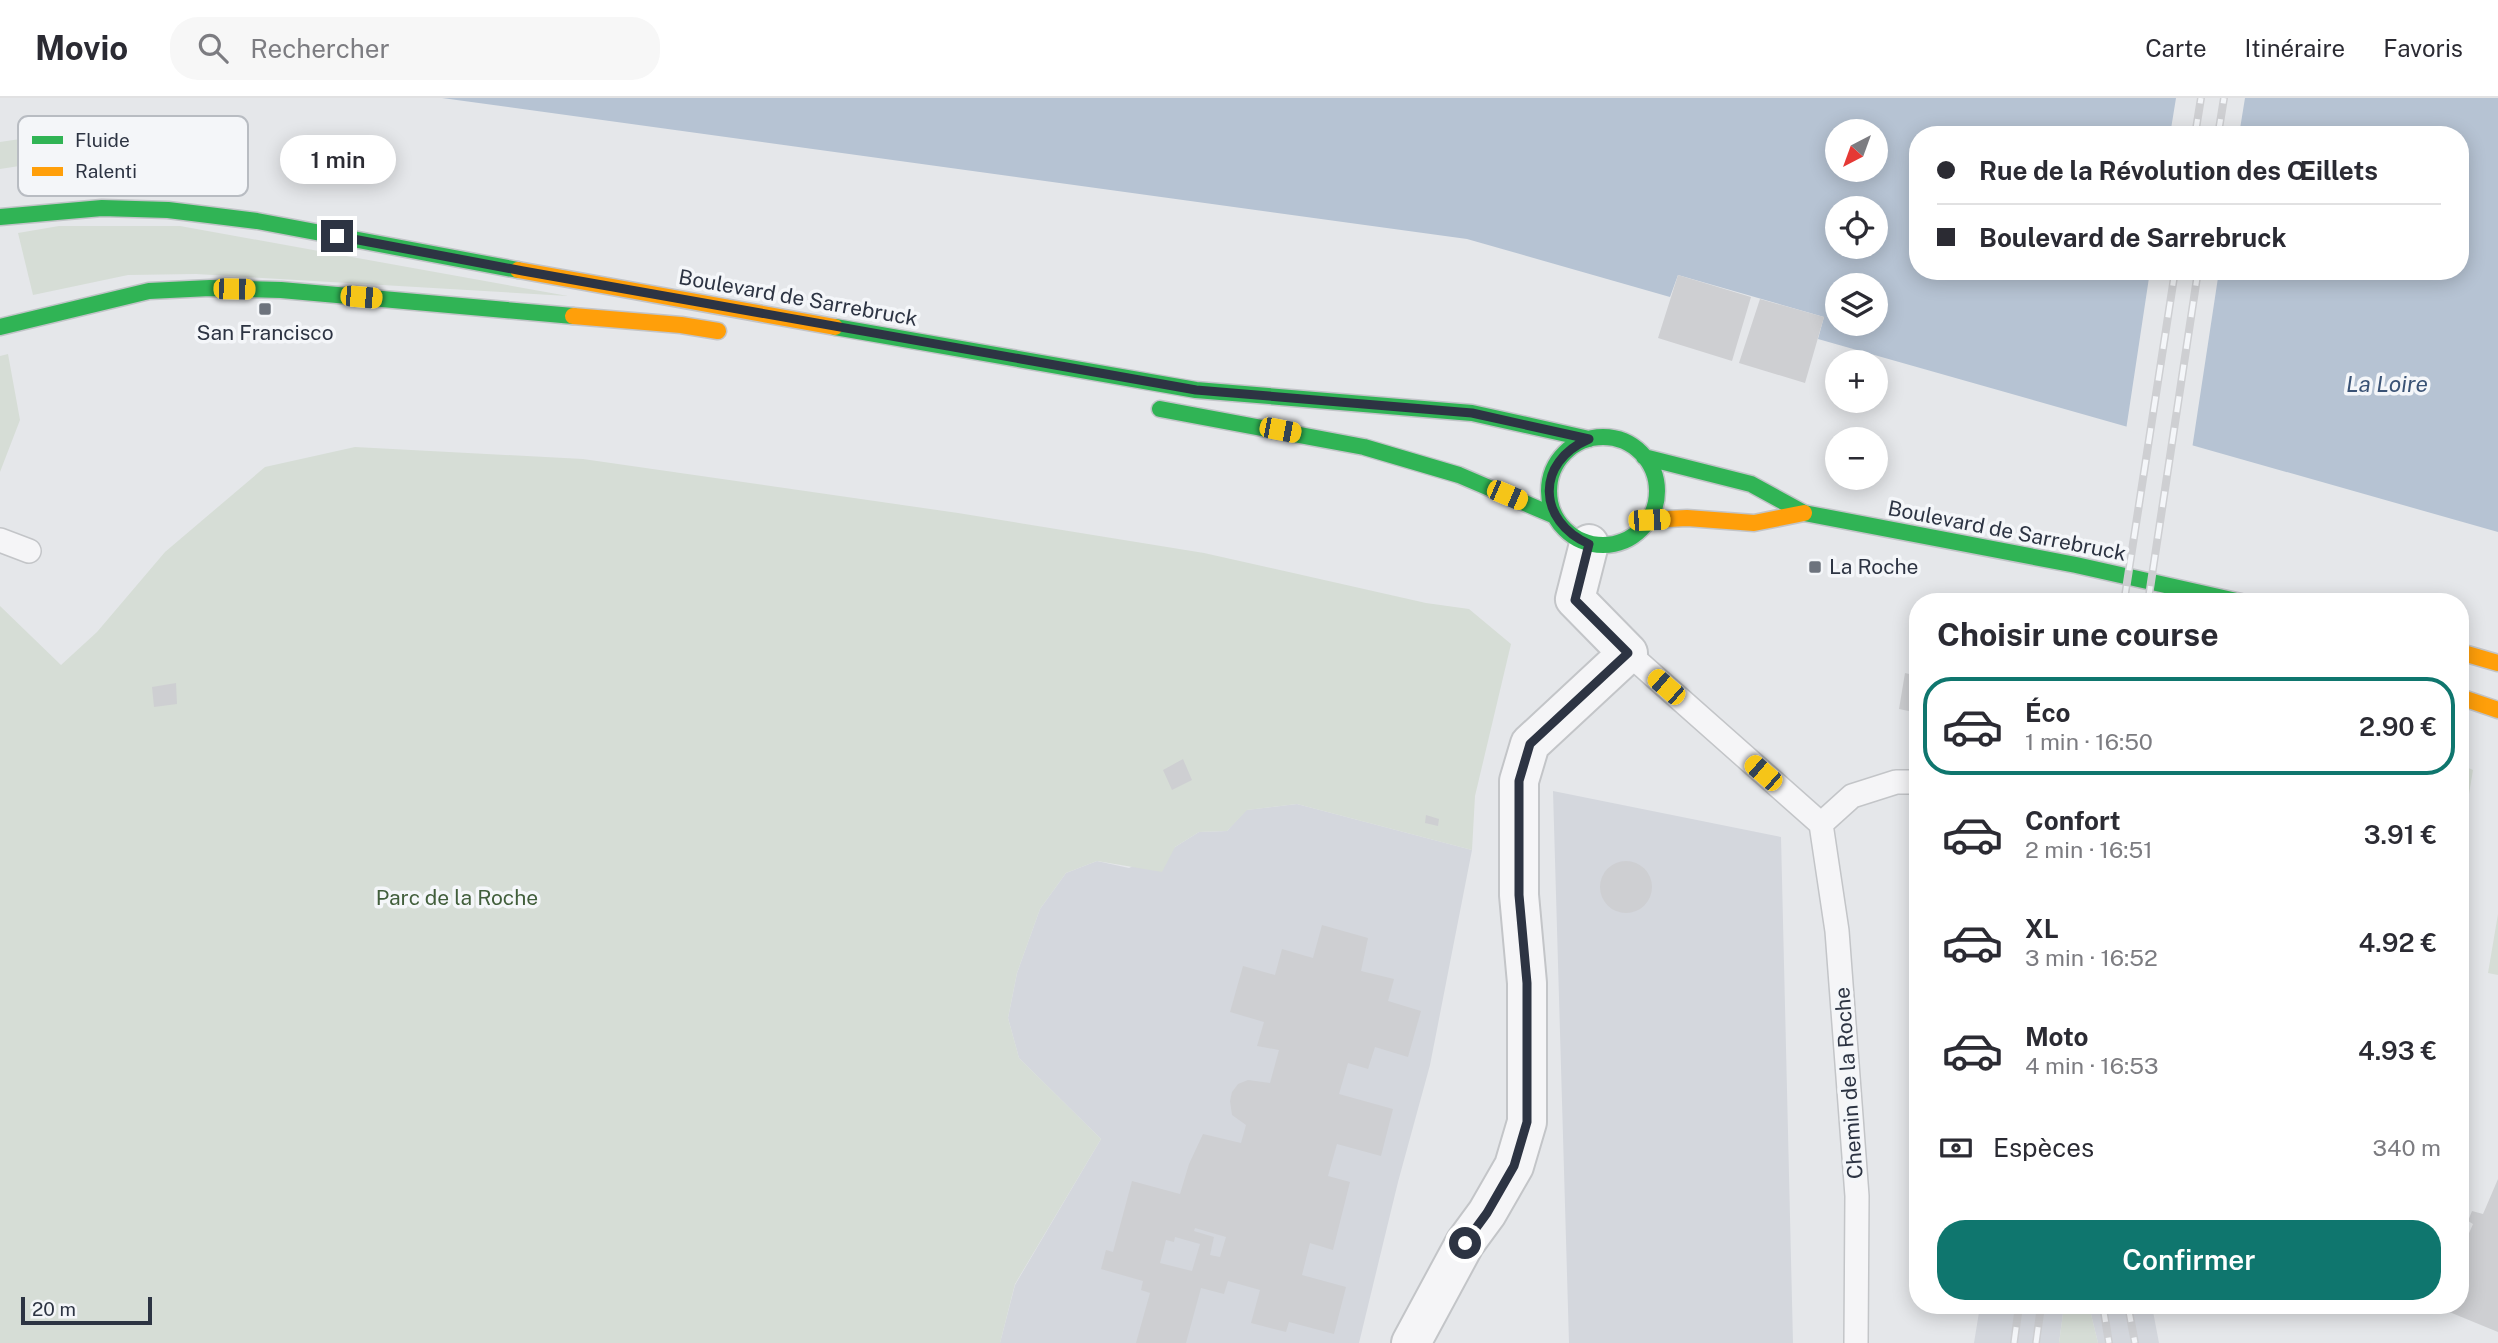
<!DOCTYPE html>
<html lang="fr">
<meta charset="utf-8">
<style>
body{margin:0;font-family:"Public Sans",sans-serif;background:#f7f7f7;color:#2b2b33;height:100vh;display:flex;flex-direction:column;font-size:26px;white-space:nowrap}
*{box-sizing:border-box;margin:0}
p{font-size:23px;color:#7c7c81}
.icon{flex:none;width:38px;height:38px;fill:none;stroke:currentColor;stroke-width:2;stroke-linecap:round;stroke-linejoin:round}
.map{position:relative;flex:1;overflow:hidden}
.side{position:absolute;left:1909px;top:495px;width:560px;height:721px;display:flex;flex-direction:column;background:#fff;border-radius:28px;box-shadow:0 4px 18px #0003}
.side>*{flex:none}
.hud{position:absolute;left:1909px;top:28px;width:560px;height:154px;border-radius:28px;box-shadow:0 4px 18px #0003;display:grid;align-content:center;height:154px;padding:0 28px;background:#fff}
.needle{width:46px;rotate:221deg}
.tools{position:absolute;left:1825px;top:21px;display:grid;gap:14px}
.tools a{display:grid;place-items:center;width:63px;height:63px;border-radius:50%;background:#fff;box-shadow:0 4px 18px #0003;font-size:35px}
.scale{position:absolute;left:21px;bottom:18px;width:131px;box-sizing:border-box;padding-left:7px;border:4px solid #2d3443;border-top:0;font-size:19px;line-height:24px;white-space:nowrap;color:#2d3443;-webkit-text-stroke:5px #f4f6f9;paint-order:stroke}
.end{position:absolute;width:32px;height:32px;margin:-16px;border:9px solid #2d3443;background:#fff;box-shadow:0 0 0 4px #fff}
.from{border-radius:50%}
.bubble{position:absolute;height:49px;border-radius:24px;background:#fff;box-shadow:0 4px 18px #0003;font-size:23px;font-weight:600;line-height:49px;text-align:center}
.car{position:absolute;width:21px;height:42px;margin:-21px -10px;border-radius:9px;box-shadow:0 0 5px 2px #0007;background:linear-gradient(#f5c518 24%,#345 0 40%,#f5c518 0 76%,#345 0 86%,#f5c518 0)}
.hud b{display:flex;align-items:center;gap:24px;height:66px;font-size:26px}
.hud b+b{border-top:2px solid #e1e1e2}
.hud i{width:18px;height:18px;background:#2b2b33}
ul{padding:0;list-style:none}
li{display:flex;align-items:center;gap:21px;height:98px;margin:0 14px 10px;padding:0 14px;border:4px solid transparent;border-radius:28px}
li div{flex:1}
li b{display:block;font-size:26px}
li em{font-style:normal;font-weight:600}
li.active{border-color:#0f766e}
li>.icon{width:63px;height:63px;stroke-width:1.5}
h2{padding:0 28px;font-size:32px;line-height:84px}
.pay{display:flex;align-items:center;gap:18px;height:77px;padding:0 28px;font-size:26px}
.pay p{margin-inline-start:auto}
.action{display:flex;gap:14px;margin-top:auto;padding:14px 28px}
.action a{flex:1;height:80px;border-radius:28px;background:#0f766e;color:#fff;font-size:28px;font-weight:600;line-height:80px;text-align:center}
header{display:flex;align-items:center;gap:42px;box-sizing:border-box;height:98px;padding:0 35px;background:#fff;border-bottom:2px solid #e1e1e2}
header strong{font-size:33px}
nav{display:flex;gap:38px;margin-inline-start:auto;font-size:24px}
.search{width:490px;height:63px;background:#f7f7f7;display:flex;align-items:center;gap:18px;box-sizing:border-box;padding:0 24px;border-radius:28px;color:#7c7c81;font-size:26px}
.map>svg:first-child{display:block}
.built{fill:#d4d7dd}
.green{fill:#d6ddd6}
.water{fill:#b6c3d3;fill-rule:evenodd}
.pier{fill:#e5e7ea}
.building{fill:#cecfd2;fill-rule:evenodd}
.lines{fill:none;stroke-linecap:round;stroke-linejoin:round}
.lane-casing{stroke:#c3c5c8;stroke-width:26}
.street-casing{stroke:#c3c5c8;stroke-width:42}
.fast-casing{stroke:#c2c4c8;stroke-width:19}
.slow-casing{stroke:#c2c4c8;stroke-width:19}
.lane{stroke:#f5f5f7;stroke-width:23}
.street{stroke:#f5f5f7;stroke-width:38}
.fast{stroke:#30b455;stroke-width:16}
.slow{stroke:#ff9f0a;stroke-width:16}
.rail-casing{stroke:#cecfd2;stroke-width:8}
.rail{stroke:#f4f6f9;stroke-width:5;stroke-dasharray:16;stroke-linecap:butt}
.route{stroke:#2d3443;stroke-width:9}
.poi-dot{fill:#6d737d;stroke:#f4f6f9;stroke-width:2.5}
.labels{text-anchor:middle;stroke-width:7;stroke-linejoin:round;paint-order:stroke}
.street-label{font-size:21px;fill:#2d3443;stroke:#f4f6f9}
.poi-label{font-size:21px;fill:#2d3443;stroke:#f4f6f9}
.park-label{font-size:21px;fill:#415e3b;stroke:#f4f6f9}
.water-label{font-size:23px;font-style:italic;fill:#395275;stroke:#f4f6f9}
.key{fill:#f4f6f9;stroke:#b8bcc2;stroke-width:2}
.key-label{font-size:19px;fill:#2d3443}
</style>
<header>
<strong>Movio</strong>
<div class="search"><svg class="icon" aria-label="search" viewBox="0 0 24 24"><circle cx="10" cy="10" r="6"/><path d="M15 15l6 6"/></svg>Rechercher</div>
<nav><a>Carte</a><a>Itinéraire</a><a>Favoris</a></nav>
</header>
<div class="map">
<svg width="2498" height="1245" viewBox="0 0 2498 1245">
<rect width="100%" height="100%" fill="#e5e7ea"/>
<path class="built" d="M1553,693l228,46 12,506h-224z
M1297,706l175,46 -42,215 -32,117 -39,161h-359l15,-58 86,-146 -82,-81 -11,-40 9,-45 23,-64 26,-36 31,-12 32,7 46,-21 24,-15 28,-1 19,-21z
M1980,1208h84l-5,37h-85z
M2089,1208h63l7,37h-61z"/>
<path class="green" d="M108,28l-56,35 -52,8v-27z
M59,128h121l388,70 -372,-22 -68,1 -95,20 -15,-62z
M8,256l12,66 -20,52v-116z
M355,349l228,12 375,54 246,40 222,50 43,6 42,35 -36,152 -3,54 -175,-46 -50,6 -20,21 -28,1 -24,15 -13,25 -65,-11 -31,12 -26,36 -23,64 -9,45 11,40 82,81 -86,145 -15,59h-1000v-737l61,59 36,-33 68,-80 100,-85z
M2461,667l12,5 -12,72 -1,-77z
M2498,816v61l-10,-2z
M2064,1208h25l9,37h-39z"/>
<path class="water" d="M442,0h2056v434l-680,-193 6,-22 -146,-42 -8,22 -203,-58zM1838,33h38v39h-38zM1918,37h542v136h-542zM1838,110h38v39h-38zM1838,187h38v39h-38z"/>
<path class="pier" d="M2176,0h69l-6,37h-69z
M2150,173h69l-27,178 -66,-19z"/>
<path class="building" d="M1678,177l73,22 -19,64 -74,-23z
M1760,201l64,18 -19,66 -66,-20z
M1905,575l13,3v37l-19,-4z
M176,585l1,21 -23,3 -2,-20z
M1183,661l9,21 -20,10 -9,-20z
M1426,717l13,4 -1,7 -13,-3z
M1600 789a26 26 0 1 1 52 0a26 26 0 1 1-52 0Z
M1322,827l46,13 -7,33 33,8 -6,22 33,10 -13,46 -33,-10 -7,22 -20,-6 -9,31 54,15 -12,47 -44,-12 -9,32 22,6 -17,68 -23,-7 -8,32 44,12 -12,47 -45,-12 -3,10 -35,-9 9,-33 -32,-9 -4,13 -23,-6 -15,55h-50l14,-50 -9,-3 2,-9 -42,-12 5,-19 7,2 19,-71 48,13 9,-30 14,-30 38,9 5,-18 -14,-10 -2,-14 2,-9 6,-8 10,-4 22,3 9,-33 -22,-4 7,-24 -34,-10 13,-46 32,9 7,-26 31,9zM1195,1130l31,9 -6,20 -10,-2 4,-18 -20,-6zM1175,1139l25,7 -8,27 -32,-8 6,-23 8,2z
M2498,1081v153l-56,-23 1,-3h17v-52l13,-30 -5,-3 4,-10 11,3z"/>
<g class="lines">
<g class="lane-casing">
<path id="lane" d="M0,442l29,11
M1628,555l193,171
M1821,726l16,107 20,265 -1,147
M1821,726l31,-28 44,-14h22"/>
</g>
<g class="street-casing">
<path id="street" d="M1411,1245l54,-100 22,-30 27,-47 13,-44v-139l-8,-88v-114l11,-37 98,-91 -53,-54 14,-55"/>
</g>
<g class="fast-casing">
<path id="fast" d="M0,119l102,-9 66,2 89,11 261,49
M0,229l149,-36 61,-3 71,2 292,26
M835,229l361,63 276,23 117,26
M1160,311l204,38 95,28 96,41
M1549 393a54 54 0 1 1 108 0a54 54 0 1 1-108 0Z
M1644,359l107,27 53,29 272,52 165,37"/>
</g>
<g class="slow-casing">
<path id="slow" d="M518,172l317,57
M573,218l108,9 37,6
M1649,422l38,-2 67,5 50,-10
M2460,554l38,11
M2460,599l38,13"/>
</g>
<use href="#lane" class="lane"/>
<use href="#street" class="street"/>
<use href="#fast" class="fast"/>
<use href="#slow" class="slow"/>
<g class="rail-casing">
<path id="rail" d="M2195,37l6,-37
M2218,37l6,-37
M2124,504l51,-331
M2148,504l50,-331
M2103,1208l6,37
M2128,1208l7,37
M2014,1245l5,-37
M2036,1245l5,-37"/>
</g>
<use href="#rail" class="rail"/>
</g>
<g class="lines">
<path class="route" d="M337,138l186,35 673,119 276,23 117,26c-54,23 -52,82 0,105l-14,56 53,53 -98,91 -11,37v114l8,88v139l-13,44 -27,47 -22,30"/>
</g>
<g class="poi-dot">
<rect x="258" y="204" width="14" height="14" rx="3.5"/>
<rect x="1808" y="462" width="14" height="14" rx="3.5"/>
</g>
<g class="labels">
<g class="street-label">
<text transform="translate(798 200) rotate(10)" y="7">Boulevard de Sarrebruck</text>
<text transform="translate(2007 433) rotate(11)" y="7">Boulevard de Sarrebruck</text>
<text transform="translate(1849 985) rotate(-94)" y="7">Chemin de la Roche</text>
</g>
<g class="poi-label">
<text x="265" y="242">San Francisco</text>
<text x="1829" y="476" text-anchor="start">La Roche</text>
</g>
<g class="park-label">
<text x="457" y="807">Parc de la Roche</text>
</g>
<g class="water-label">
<text x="2387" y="294">La Loire</text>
</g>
</g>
<rect x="18" y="18" width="230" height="80" rx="10" class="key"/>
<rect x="32" y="38" width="31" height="8" fill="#30b455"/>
<rect x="32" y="69" width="31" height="9" fill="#ff9f0a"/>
<g class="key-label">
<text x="75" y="49">Fluide</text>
<text x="75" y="80">Ralenti</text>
</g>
</svg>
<div class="tools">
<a><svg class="needle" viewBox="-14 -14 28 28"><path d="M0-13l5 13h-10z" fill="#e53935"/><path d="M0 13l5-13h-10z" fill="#7c7c81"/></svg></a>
<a><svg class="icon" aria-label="locate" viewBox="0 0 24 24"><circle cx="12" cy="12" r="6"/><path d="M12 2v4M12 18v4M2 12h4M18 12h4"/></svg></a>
<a><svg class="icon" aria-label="layers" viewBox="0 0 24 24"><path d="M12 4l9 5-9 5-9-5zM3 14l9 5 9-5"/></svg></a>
<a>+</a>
<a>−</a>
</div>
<div class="scale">20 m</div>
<i class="end from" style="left:1465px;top:1145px"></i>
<i class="end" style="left:337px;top:138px"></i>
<div class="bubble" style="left:280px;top:37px;width:116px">1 min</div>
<i class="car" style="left:234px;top:191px;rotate:91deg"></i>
<i class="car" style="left:361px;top:199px;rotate:95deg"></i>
<i class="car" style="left:1280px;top:332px;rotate:101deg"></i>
<i class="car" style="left:1507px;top:397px;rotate:113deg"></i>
<i class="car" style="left:1649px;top:422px;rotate:88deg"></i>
<i class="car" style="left:1666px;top:589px;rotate:311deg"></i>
<i class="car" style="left:1763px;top:675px;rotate:311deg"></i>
<div class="hud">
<b><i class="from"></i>Rue de la Révolution des Œillets</b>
<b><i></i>Boulevard de Sarrebruck</b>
</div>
<section class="side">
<h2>Choisir une course</h2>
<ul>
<li class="active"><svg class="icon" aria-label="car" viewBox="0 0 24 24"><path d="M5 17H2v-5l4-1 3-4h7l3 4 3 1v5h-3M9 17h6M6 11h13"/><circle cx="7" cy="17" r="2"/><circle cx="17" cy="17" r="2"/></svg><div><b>Éco</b><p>1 min · 16:50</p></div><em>2.90 €</em></li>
<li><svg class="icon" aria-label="car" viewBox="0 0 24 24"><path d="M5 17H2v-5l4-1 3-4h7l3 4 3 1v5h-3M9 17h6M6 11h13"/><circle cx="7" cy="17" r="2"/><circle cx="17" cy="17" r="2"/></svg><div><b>Confort</b><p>2 min · 16:51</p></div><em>3.91 €</em></li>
<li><svg class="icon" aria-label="car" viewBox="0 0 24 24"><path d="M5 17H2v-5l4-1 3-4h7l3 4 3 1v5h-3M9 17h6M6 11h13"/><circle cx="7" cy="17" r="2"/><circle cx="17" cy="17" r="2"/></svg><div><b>XL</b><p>3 min · 16:52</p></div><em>4.92 €</em></li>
<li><svg class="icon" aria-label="car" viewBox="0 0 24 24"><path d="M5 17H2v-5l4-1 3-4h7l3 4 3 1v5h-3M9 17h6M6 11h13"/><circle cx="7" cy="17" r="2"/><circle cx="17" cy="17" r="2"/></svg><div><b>Moto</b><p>4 min · 16:53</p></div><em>4.93 €</em></li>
</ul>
<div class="pay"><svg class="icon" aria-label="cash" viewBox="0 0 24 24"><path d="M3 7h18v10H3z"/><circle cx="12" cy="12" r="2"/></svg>Espèces<p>340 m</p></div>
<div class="action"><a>Confirmer</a></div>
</section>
</div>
